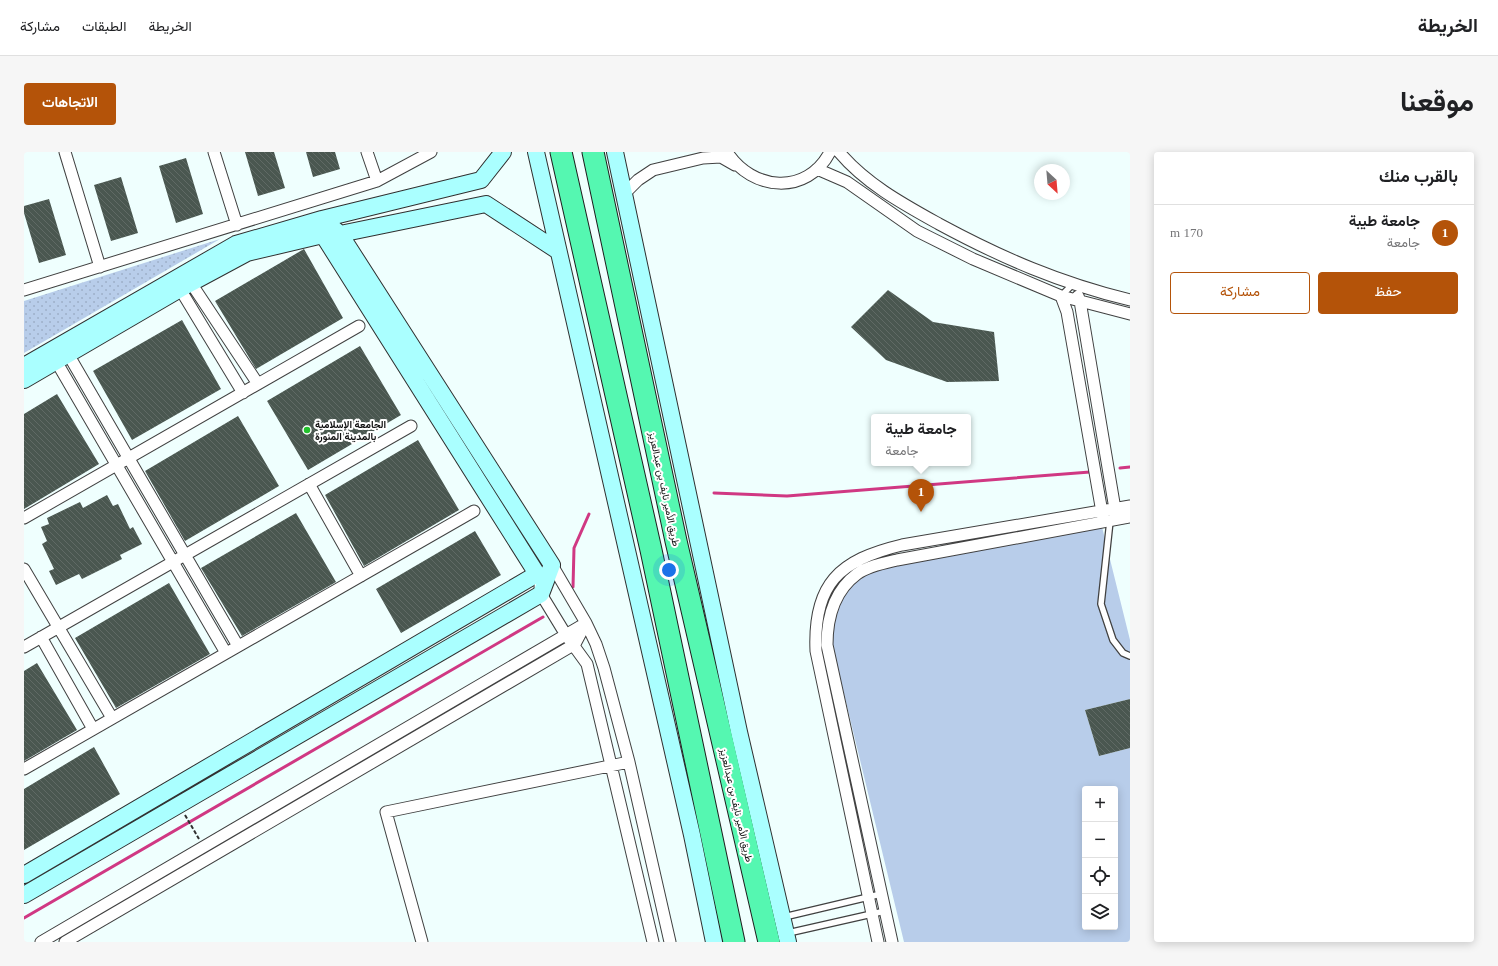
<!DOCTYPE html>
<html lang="ar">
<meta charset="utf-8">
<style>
:root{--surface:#fff;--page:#f6f6f6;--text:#202124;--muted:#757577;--line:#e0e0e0;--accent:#b45309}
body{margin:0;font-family:"Times New Roman",Vazirmatn,serif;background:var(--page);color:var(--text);direction:rtl}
.controls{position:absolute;right:12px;bottom:12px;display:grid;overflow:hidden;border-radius:4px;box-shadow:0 2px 10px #0003}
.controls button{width:36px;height:36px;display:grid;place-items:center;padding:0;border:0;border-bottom:1px solid var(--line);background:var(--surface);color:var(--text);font:20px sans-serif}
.compass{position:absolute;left:1010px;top:12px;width:36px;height:36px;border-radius:50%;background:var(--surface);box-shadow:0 2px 10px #0003;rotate:154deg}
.you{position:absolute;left:645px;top:418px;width:14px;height:14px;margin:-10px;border:3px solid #fff;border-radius:50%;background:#1a73e8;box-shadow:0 0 0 6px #1a73e833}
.badge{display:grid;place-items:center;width:26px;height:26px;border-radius:50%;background:var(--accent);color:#fff;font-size:13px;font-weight:700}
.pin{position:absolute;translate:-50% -33px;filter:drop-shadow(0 1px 2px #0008)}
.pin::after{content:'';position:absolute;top:21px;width:14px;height:12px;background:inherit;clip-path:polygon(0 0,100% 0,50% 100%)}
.popup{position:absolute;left:847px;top:262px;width:100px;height:52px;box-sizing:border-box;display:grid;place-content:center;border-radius:4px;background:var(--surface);filter:drop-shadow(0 1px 3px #0005);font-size:13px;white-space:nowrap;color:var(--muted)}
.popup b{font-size:15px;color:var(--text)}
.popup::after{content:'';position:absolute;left:50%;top:100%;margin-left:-8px;border:8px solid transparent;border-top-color:var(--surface)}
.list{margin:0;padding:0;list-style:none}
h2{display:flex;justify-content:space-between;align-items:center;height:52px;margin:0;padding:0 16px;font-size:17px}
h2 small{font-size:13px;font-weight:400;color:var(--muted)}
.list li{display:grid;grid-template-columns:26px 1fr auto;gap:12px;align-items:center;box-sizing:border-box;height:56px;padding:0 16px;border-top:1px solid var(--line)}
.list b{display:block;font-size:15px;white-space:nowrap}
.list p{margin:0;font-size:13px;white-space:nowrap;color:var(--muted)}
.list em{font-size:13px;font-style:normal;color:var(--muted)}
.actions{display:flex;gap:8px;padding:12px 16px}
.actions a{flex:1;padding:9px 0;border:1px solid var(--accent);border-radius:4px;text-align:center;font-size:14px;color:var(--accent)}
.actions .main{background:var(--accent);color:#fff}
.icon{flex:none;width:22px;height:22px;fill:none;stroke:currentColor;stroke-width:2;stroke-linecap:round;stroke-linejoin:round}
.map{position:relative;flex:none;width:1106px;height:790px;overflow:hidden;direction:ltr;border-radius:4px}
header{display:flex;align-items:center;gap:24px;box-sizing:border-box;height:56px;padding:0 20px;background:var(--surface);border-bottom:1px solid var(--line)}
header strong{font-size:19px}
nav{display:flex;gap:22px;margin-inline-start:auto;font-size:14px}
.intro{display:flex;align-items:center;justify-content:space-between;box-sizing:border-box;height:96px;padding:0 24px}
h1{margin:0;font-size:28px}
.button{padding:10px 18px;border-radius:4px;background:var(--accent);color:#fff;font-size:14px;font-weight:700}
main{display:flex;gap:24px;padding:0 24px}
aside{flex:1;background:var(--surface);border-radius:4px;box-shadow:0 2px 10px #0003}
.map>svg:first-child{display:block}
.grass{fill:#b8cdea;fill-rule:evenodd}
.park{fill:url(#park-dots)}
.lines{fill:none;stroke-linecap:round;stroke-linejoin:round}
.stream{stroke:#d03883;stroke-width:3}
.building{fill:url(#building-back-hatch)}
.lane-casing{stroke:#414141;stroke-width:8}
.street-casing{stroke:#414141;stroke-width:13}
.secondary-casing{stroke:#303030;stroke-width:18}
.highway-casing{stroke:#1f1f1f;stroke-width:23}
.path{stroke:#303030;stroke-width:2;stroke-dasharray:4 2;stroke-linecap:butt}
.lane{stroke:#fff;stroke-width:5.5}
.street{stroke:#fff;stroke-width:11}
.secondary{stroke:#aff;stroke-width:16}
.highway{stroke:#55f7b1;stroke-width:21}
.poi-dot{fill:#23c12d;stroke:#fff;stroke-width:1.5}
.labels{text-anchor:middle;stroke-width:4;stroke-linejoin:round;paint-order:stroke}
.poi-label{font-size:10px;font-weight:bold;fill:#0e0e0e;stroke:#fff;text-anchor:start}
.street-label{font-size:10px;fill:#0e0e0e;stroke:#fff}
</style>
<header>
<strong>الخريطة</strong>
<nav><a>الخريطة</a><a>الطبقات</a><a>مشاركة</a></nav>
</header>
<div class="intro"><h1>موقعنا</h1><a class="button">الاتجاهات</a></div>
<main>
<aside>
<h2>بالقرب منك<small></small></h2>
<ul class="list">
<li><span class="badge">1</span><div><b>جامعة طيبة</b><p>جامعة</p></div><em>170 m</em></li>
</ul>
<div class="actions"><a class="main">حفظ</a><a>مشاركة</a></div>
</aside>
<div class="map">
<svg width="1106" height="790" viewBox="0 0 1106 790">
<defs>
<pattern id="park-dots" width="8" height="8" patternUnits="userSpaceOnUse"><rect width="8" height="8" fill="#b8cdea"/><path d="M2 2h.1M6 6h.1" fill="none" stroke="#9dafc8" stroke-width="1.8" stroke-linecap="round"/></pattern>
<pattern id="building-back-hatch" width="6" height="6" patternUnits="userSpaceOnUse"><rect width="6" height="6" fill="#4a5750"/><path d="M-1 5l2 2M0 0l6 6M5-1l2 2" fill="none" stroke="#606a65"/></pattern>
</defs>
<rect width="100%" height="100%" fill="#effffe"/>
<path class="grass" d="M1078,375L1106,488V547L1061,558L1075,604L1106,596V790H880L808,492C810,469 812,442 833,426C838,422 845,420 850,418ZM1061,637H1091V775H1061Z"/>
<path class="park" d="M196,87L0,201V149Z"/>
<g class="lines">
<path class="stream" d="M1096,316L1106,315
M690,341L763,344L1066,320
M549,435L550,396L565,362
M0,766L519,465"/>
</g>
<path class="building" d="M221,0H250L261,36L234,44Z
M282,0H311L316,17L289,25Z
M162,6L179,62L152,71L135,14Z
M97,25L114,81L87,89L70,33Z
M25,47L42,103L15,111L0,61V54Z
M280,97L319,166L232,217L191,149Z
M864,138L909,170L970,180L975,229L923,230L862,208L827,175Z
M158,168L197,237L108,288L69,219Z
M336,194L377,263L284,318L243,249Z
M33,242L75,312L0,357V262Z
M214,264L255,334L161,389L121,319Z
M394,288L435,358L340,414L301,343Z
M83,343L89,354L94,352L106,377L109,375L118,392L96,403L98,407L58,427L55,422L32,433L25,419L30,417L18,392L23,389L17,375L25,372L23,366L56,350L59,356Z
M272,361L312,430L218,484L177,416Z
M451,379L477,423L377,481L352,437Z
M145,431L186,502L92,556L51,486Z
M13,511L53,578L0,609V519Z
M1106,547V596L1075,604L1061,558Z
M70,595L96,642L0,698V637Z"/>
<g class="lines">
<defs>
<path id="lane" d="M1037,144L1049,132
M1086,369L1077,452L1089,488L1099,501L1106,504
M760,765L857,742
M764,781L861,759"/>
<path id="street" d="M41,0L76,115
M190,0L213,73
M343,0L353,29
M703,0C728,39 783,44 806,0
M815,0C842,32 879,52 915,72C978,106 1036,131 1106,148
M793,17L823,30L893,79L949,107L1037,144L1106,162
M600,42L614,28L629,18L679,6L697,5L711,13
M167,131L234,232
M156,137L219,241
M0,138L353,29L407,0
M1037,144L1043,160L1079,366
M1054,144L1056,149L1092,363
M44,202L214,494
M32,209L202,501
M285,332L337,424
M0,366L335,174
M524,416L528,413L562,471L572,492L580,516L605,610L646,790
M0,417L88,566
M516,434L517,442L542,483L563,512L629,790
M17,485L69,577
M0,495L387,274
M0,617L450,359
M17,790L562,471L551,492L41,790
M398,790L362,660L605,610
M854,790L792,499C789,432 815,408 878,393L1106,354
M868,790L803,493C803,466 810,439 833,422C844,414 860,411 873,408L1106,365"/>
<path id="secondary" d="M512,0L668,683L690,790
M591,0L715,580L764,790
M0,214L212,92L298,67L457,28L479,0
M0,228L156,137L223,101L299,83L316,82L462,52L534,99
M0,723L513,422L299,83L298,67
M0,743L517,442L528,413L316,82L298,67"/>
<path id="highway" d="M537,0L627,398L710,790
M569,0L652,389L745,790"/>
</defs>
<use href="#lane" class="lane-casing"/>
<use href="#street" class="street-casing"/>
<use href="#secondary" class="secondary-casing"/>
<use href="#highway" class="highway-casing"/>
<path class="path" d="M161,663L175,687"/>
<use href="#lane" class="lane"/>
<use href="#street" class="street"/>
<use href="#secondary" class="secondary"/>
<use href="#highway" class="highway"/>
</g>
<circle class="poi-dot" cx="283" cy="278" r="4"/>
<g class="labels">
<g class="poi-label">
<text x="291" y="276">الجامعة الإسلامية<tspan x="291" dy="12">بالمدينة المنورة</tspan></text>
</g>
<g class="street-label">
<text transform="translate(641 337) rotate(78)" y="4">طريق الأمير نايف بن عبدالعزيز</text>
<text transform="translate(713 653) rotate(77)" y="4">طريق الأمير نايف بن عبدالعزيز</text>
</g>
</g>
</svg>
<div class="controls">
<button>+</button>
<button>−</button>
<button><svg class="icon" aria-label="locate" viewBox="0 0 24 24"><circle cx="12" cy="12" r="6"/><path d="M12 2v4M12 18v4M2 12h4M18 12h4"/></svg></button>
<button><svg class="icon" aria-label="layers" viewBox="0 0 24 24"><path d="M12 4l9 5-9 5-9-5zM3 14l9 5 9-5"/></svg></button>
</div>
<svg class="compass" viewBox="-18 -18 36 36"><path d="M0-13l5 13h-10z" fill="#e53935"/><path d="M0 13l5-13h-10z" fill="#757577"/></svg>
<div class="you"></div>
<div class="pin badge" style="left:897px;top:360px">1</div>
<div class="popup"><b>جامعة طيبة</b>جامعة</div>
</div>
</main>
